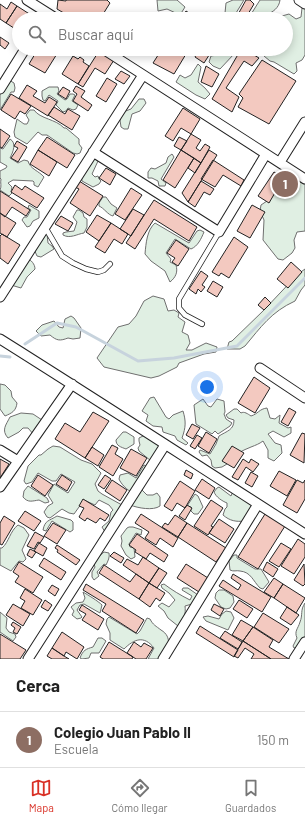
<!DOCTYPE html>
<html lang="es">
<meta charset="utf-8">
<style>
:root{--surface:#fff;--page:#f2f2f2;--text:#222;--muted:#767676;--line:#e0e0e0;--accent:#d93025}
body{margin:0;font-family:Barlow,sans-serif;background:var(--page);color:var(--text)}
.you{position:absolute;left:207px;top:387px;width:14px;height:14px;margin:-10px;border:3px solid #fff;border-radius:50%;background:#1a73e8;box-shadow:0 0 0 6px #1a73e833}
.badge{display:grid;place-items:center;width:26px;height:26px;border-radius:50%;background:var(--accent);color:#fff;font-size:13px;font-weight:700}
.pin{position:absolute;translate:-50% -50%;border:2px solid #fff;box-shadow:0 1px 4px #0006}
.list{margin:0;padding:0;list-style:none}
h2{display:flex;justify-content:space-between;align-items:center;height:52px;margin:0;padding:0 16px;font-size:17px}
h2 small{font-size:13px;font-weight:400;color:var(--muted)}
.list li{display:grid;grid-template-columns:26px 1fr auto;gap:12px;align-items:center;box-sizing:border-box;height:56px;padding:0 16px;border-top:1px solid var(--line)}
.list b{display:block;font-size:15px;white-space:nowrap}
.list p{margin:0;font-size:13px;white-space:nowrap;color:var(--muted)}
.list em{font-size:13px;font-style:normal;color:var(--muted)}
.icon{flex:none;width:22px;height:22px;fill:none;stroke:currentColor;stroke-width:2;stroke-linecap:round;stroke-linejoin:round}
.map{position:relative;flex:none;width:305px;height:659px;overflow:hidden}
.search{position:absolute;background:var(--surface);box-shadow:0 2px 10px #0003;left:12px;right:12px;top:12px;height:44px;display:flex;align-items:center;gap:10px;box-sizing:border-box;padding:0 14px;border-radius:22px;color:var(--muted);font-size:15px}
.sheet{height:108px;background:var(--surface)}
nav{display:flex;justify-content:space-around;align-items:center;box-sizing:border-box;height:56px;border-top:1px solid var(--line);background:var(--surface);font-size:11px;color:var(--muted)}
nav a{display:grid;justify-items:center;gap:2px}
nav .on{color:var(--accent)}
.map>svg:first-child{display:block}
.green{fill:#e0efe3;stroke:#6f6f6f}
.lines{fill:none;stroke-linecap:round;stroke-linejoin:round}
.stream{stroke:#c7d3dd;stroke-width:3}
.building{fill:#f3c9c0;stroke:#222}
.lane-casing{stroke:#222;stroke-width:6}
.street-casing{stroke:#222;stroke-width:11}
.lane{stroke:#fff;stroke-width:4.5}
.street{stroke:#fff;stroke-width:9}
</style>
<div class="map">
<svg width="305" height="659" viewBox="0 0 305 659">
<rect width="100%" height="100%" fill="#fff"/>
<path class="green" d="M157,0H177L185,7L180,15L167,9L158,11Z
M233,0H244L236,13L230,17L225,13L226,3Z
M260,0H280C279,8 273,12 266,15L265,19H248Z
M305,5V55L302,60L296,63L297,71L294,74L274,62L270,61L264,56V53L260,49H266L274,55L278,49H286V19H282V16L289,14L296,19L301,17L302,8Z
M223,49H235L234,54L220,69L213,66L209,62L211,56L217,55L218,51H223Z
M198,64L201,67L198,82L205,88L210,94L205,99L196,95L176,82L180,75L185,78L191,75Z
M9,80L14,83L15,88L14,92H11L0,110V91Z
M49,87H58L59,91L57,94L65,100L67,99L70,94H73L75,95L72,101L78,105L76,109L73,110L68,108L66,111L63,112L56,105L58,101L49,95L45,101L43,100L42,96V91Z
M139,99H144L146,103L140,111L132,114L128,129H124L121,127L120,120L123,112L131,109Z
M30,110H34C40,119 56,119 64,128H66L79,139V144L82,148L80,153L77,154L73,153L47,135H42L38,132L27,144L15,137L14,132L17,119L24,124H27L29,120L26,115Z
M10,139C17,143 13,152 10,158L18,163L24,160L28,161C30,169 39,171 44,177L38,187L34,185V182L33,181L13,180L8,183L12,187L11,192L12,193L9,196L0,190C2,186 0,183 1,179L0,178V171L6,168L7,166L0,162V148L3,149Z
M172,154L174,157L161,179L166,183L165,186H159L158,181L152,178H148V172L151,168L155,169L166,163L168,157Z
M94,158L98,161L92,174L95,177L98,176L99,179L101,181L99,184L93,187L82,181L81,175Z
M292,173L305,180V231L297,232L294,240L295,248L292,253L283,260L278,259L263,240L264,220L260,211L261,205L267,201L271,192L285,185Z
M103,197H106L111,204L117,208L113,216C108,215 104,208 99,206V203Z
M29,205L39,211V218L33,221L30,226L27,227L22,220L24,217H27L31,210L28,208Z
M77,210H79L83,213L84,217L87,219V227L84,233C77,234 70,239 63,235V233L66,232L74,231L77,222L73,217Z
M155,223L189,243L197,231L200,230L204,232C201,239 198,246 191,249L175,239L166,253L171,259L170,262L176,265C178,272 176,277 170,282L165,271L151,261L145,254C146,243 147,230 155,223Z
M45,232L47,234L48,243L52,246L54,249L41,257L37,256L34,249Z
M27,258C31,260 35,264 35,269L27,277L21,288L11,285Z
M305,269V285L301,290L295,301C271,312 261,327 245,346L240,349H227L229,342L232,341L264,310L298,274Z
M153,296L164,299L168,311L174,310L179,313L178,317L185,322L182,332L188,335L190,343L186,350H192L206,343L217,347L216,352L204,354L179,363L177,367L159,376L151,378L104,367L97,358L118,327L129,324L136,316L144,301Z
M71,316L74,318L81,328L80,338L73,339L68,338C60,341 57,341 50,335L41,336L36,331L42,325L54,321L59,327L63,328L65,319Z
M0,384L5,385L11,391L12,397L17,403C16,411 12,413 5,416L0,409Z
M154,397L166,417L169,419L173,415L183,411C186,421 186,427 182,438L188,443L186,445L177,440L175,436L163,432L162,427L153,426L146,421L148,415L142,411L150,398Z
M203,399L208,406L211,407L217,399L224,401L225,412L224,414L226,419L232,423L230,426L218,434L215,431L212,434L196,424L194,405Z
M267,408L270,418L275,419L280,415L279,423L288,428L291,427V433L284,437L273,431L268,434L275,443L281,445L282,453L274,461L268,458V450L263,441C259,444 256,445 251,447C243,450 235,455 227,458V464L222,467L215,468L212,466L211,460L207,455L202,456L199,452L200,450L210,454L216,444L219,436C227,431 234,430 234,420L228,418L226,415L234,409H237L241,413C244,411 248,414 251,416C258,414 259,409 267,408Z
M21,413L33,414L42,420L34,435L28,428H23L19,432L8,438C1,430 6,425 10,417Z
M123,432H126L134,437V444L126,449C121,447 116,446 116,440Z
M145,435L160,444L151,461L139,451L138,448L140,445L139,441V438Z
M53,446L60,447L81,460L92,464L101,473L95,484L98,491L102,494L122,505L105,532L102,527L109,521L111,512L113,510L109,505L99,500L95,505L84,500L74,514L69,513L62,509L50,518L47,517L44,512L48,506L53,503L48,495L54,484L68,493L75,482L61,474L56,481H52L38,473L32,482L26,484L24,481L28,466L39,455H41L48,449Z
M144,465L146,466L133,493C127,490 121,484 119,479L120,475L128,473L136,478Z
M28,486L47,498L49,502L45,503L39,500C32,501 28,503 23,497L24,491Z
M219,487L231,496L233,491L254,503L245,521C236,522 230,521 223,515L225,509L227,507V503C222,501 216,497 214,492L217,488Z
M142,490L147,495H153L157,493L160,497V506C153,511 138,508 130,505L137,493Z
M195,494L198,496L203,507L198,514H194L191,511V507L187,506Z
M57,516L71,520L73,522V530L70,532L52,521L46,531L43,530C45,520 49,521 57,516Z
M18,525L24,528L29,535L22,550L26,559L23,562L19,561L11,571L0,565V548H2C9,542 10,531 18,525Z
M129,527H133L142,530L141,535L136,533L129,544L130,547L134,548L135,557L131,559L126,555L121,546L122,541L121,536L127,528Z
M104,552L109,553C110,557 108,561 106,565L104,564L97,572L99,576L94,580L92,577V572L95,567L94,564L96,559Z
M234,555H237V558L255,569H261L269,582L263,589L260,588C253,581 251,572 240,571C236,570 234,572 230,570L229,561Z
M164,584C172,590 180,595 190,600L192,596L182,590L183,588H188L198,595L192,604L185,606C186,613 184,622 178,626L168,618L164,611L158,606L162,603L169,607L175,600L169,593L162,588L161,585Z
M219,590H224L233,596L234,602L230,608L226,609L221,607L215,598L216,593Z
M83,592C88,595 98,601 102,605L100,613L84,604L80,605L77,610L82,617L81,618L77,619L72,615L74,611L71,607L76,603L83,602L85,598Z
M305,603V645L294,648L293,646L297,638C294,631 298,629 300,622C303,615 300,610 305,603Z
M226,611L231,612L234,618L228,630L206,621L203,617L208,616L219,619L222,614Z
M0,612L7,618L6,628L9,632L15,634L16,637L13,641L0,632Z
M109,617L137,634L140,631L147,618L150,619C153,625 156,626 161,630C173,637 168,649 164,659H148L154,648C144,635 134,639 124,649L110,640V633L106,624L107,619Z
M98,638H102L106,641L99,653H91L89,658L82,659L80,658C83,650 86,649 93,647Z"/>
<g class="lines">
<path class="stream" d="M25,344L57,323L76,327L138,361L174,358L237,346L305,278
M0,356L10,357"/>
</g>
<path class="building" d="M58,0L66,1V0H107L110,3L100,19H74L57,9Z
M246,0H250L254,4L245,19H237L236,18Z
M11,2L17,6L6,23L0,19V4L7,9Z
M17,6L31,15L29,19H19V27L17,30L6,23Z
M186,11L198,19H181Z
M0,37L9,43L5,49L0,45Z
M38,49H60L45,73L29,64Z
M162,49H189L174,74L153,63Z
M199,49H213L204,63L195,57Z
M244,49L259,58L252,66L244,61L226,88L239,97L232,112L212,99L240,51Z
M99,51L114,60L105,74L95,68L83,87L78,84Z
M73,56L78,59L80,57L84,60L83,62L89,66L78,84L62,74Z
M262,60L296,81L269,124L238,107L243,98L239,94Z
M206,66L219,74L212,87L201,82Z
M121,71L130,76L124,84L115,79Z
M107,78L117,84L106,102L96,96Z
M27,85L37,91L33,96L45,103L49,97L57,102L48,116L19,98Z
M76,86L85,91L81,97L92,105L88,111L73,101L77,94L73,91Z
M63,87L70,91L66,99L58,94Z
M11,94L31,106L25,114L20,111L15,119L1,110Z
M54,107L65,114L68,109L80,116L72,130L48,115Z
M183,108L200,119L191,134L181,128L173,141L165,136Z
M0,129L10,136L2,148L0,147Z
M191,134L201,140L196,148L200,151L205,144L210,147L201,163L181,150Z
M47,137L75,155L67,168L38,150Z
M179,137L187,141L181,150L174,146Z
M17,141L27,147L18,162L11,158L18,148L14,146Z
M38,150L57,162L49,176L30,164Z
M181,150L194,158L175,188L163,180Z
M209,150L217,155L188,202L182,193Z
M194,158L201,163L195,173L188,168Z
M213,160L244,180L241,186L223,175L215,187L201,179Z
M106,168L116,174L110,185L99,178Z
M274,172L288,180L280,193L276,191L269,203L258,196Z
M79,181L103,196L90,216L70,203L79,189L75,187Z
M201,181L214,189L210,195L204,192L195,207L188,202Z
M15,185L22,190L25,186L44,198L37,208L11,192Z
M131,188L142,195L125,220L115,214Z
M0,191L30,210L26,216L12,207L5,217L0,213Z
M154,200L197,227L189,241L154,219L135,249L126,243Z
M252,205L265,212L250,238L237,231Z
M133,209L144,215L131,236L120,229Z
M0,213L16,223L7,237L0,233Z
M97,215L111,223L99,241L86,232Z
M61,216L73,223L68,231L55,224Z
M111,223L128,234L122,244L114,239L105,253L95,247Z
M2,234L20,245L8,264L0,258V236Z
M234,237L248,247L229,278L221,273L219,276L212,272Z
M176,240L189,249L178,266L172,262L175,258L167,253Z
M291,262L302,272L288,288L277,279Z
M201,271L208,276L202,285L205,287L201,292L198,289L196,294L189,289Z
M213,281L223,287L217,297L207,291Z
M265,297L271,303L264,310L258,305Z
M254,377L270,388L255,413L238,403Z
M289,408L296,412L288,426L281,422Z
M93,412L109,421L85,458L55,439L65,423L80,432Z
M192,424L200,428L193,439L186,435Z
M206,432L217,439L209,453L198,446Z
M302,433L305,434L304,463L290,455Z
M197,435L202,438L195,449L190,446Z
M112,445L118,448L115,454L123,459L113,476L99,467Z
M232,446L244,453L234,468L222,461Z
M92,447L104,455L98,466L85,458Z
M131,449L147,458L136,476L120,468Z
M0,459L9,464L0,478Z
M243,459L249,463L251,459L259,464L253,472L246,467L238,480L232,477Z
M186,470L193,474L191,479L184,475Z
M279,471L296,480L287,496L270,486Z
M251,472L258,476L252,487L245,483Z
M38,475L53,485L45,496L31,486Z
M62,475L72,482L67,491L56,484Z
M105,475L111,479L104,489L98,485Z
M202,479L215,488L209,499L195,490Z
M112,480L127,490L120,501L105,491Z
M297,480L303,483L305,480V499L297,513L283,505Z
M180,481L195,491L185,508L177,503L172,511L164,506Z
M83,499L109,515L105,521L100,518L96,523L87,518L85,521L79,517L84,508L79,506Z
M211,500L223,508L211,526L213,527L208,535L194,526Z
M187,505L192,508L185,520L179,516Z
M25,511L41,521L34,531L18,521Z
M141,514L178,538L173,547L160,538L156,545L145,538L149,532L135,523Z
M265,514L285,526L258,569L238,557Z
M175,515L187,523L178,537L162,527L165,523L168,525Z
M4,516L15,523L2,545L0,544V523Z
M219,519L234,529L225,543L209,533Z
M53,523L66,530L57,544L44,536Z
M187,523L226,548L216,562L178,537Z
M35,532L44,537L40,543L38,542L34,549L27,546Z
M137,534L168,555L164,562L150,553L146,559L135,552L136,550L129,545Z
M298,539L305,544V557L294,574L281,566Z
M39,543L47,548L43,556L34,551Z
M281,543L291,549L279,567L269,561Z
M57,545L80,560L76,565L57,552L58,550L55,548Z
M30,549L36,552L32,558L27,555Z
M114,552L124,558L121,563L110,556Z
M143,557L159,568L149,583L123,565L127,559L138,565Z
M44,558L66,572L61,580L39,566Z
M19,562L43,577L33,593L15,582L19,576L13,572Z
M267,562L278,569L273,577L263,570Z
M186,564L208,578L199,592L177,578Z
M304,564L305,584L303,586L294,580Z
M104,565L130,582L136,574L149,583L139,599L99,573Z
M159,568L167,573L157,588L149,583Z
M233,574L271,597L262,612L219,586L223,580L238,590L241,585L231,578Z
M274,578L283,584L274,598L264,592Z
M149,583L165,593L160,601L156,598L150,607L139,599Z
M86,584L144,620L136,633L102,611L106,604L83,590Z
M283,584L305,598L296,613L274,598Z
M52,585L59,589L55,596L48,591Z
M25,589L42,600L33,615L21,608L25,601L20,598Z
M45,600L52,605L48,611L41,607Z
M239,600L253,609L247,618L233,609Z
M13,604L30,614L23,626L6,615Z
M214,604L224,609L220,616L211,610Z
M82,605L104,619L98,630L82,620L86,614L79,610Z
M287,607L299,615L291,625L280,618Z
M263,613L289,629L279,643L254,627Z
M241,620L253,627L243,641L232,635Z
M13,622L21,627L17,634L13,632L15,628L11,625Z
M200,626L238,650L234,657L196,633Z
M253,627L273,640L269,647L289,659H271L243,641Z
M225,631L242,642L238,649L220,638Z
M62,632L84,647L77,659L66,652L64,656L52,648Z
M0,634L26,650L20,659H0Z
M243,641L271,659H251L254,654L245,648L238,658L234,656Z
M109,642L133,657L132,659H103L100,657Z
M134,642L141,647L144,643L153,648L146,659H136L127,653Z
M52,648L64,656L69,659H52L47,656Z"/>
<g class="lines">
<defs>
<path id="lane" d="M45,227L62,256L73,263L86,269L98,272L104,270L110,264
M202,324L185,315L179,308V299L219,232"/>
<path id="street" d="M27,0L57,19
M299,0L305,4
M103,49L305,179
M0,89L25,49
M93,152L219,232L266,154
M280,162L305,122
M0,297L143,75
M0,339C102,403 203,469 305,534
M260,368L305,398
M0,450L18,461
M0,487L72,384
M28,659L165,445
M163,659L258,504
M294,659L305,642"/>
</defs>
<use href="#lane" class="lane-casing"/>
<use href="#street" class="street-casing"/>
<use href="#lane" class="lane"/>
<use href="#street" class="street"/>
</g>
</svg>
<div class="you"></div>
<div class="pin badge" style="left:285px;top:184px;background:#8d6e63">1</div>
<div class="search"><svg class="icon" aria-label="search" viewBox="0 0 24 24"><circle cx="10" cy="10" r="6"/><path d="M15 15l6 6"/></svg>Buscar aquí</div>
</div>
<section class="sheet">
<h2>Cerca<small></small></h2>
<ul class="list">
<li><span class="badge" style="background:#8d6e63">1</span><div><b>Colegio Juan Pablo II</b><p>Escuela</p></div><em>150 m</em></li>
</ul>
</section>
<nav>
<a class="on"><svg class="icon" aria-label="map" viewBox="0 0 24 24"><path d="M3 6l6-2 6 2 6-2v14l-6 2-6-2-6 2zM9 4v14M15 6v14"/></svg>Mapa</a>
<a><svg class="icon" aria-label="directions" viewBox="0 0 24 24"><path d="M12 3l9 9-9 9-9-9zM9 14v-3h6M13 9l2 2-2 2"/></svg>Cómo llegar</a>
<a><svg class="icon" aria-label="saved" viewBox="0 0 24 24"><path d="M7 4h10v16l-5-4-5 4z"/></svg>Guardados</a>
</nav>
